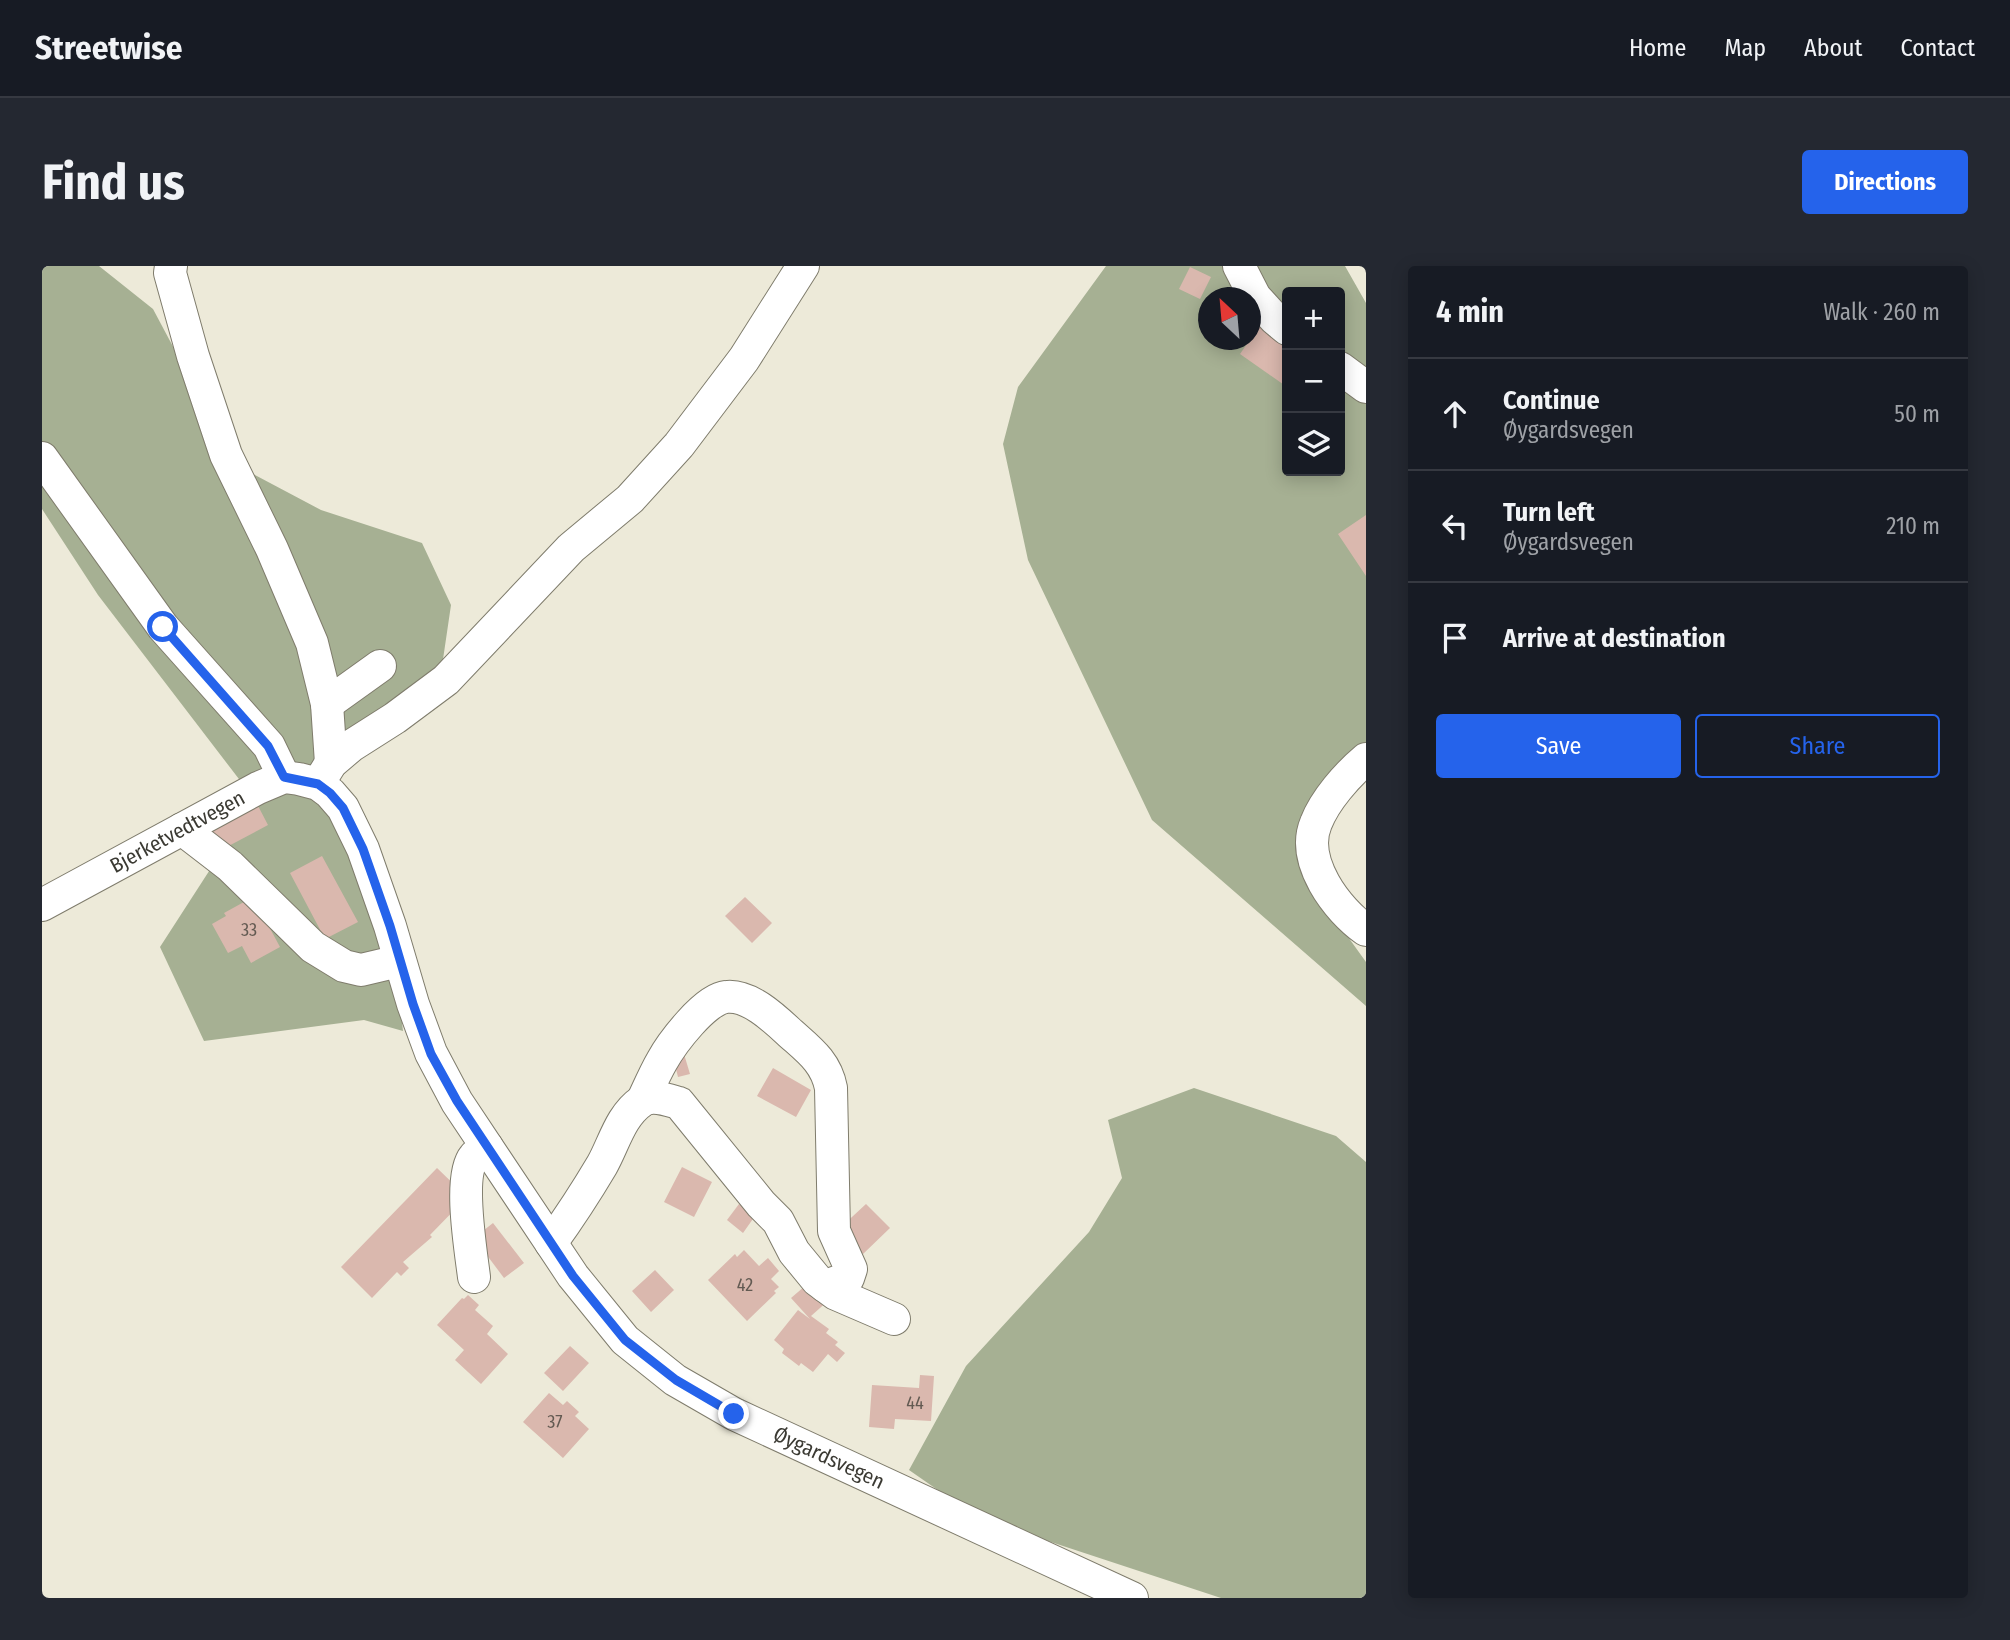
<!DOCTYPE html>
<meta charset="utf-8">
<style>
:root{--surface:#171b24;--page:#242831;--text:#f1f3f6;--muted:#9ea1a6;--line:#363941;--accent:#2563eb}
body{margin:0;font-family:"Fira Sans Condensed",sans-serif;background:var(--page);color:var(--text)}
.controls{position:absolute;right:21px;top:21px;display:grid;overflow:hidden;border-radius:7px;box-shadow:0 4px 18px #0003}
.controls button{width:63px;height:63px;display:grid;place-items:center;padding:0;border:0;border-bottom:2px solid var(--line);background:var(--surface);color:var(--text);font:35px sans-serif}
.compass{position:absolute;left:1156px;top:21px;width:63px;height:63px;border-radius:50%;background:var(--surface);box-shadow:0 4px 18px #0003;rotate:334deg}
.stop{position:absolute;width:21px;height:21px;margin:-16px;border:5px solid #2563eb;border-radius:50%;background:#fff}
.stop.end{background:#2563eb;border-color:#fff;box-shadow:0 2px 7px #0008}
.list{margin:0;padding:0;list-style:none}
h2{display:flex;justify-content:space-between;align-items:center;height:91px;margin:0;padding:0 28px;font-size:30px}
h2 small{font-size:23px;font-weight:400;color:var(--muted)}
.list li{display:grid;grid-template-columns:46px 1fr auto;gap:21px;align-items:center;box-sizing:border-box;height:112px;padding:0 28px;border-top:2px solid var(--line)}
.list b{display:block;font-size:26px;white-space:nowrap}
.list p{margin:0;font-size:23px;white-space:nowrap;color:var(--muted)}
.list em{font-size:23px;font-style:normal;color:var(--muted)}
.actions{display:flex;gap:14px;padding:21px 28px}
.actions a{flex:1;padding:16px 0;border:2px solid var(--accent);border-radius:7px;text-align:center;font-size:24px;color:var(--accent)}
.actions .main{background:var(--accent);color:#fff}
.icon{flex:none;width:38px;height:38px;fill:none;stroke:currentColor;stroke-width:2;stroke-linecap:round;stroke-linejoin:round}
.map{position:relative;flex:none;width:1324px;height:1332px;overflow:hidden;border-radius:7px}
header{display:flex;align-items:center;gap:42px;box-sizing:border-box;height:98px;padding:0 35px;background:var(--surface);border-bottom:2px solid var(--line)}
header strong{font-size:33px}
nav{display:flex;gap:38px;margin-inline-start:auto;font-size:24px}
.intro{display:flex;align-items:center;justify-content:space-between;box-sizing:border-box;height:168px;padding:0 42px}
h1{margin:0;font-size:49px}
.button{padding:18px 32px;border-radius:7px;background:var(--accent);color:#fff;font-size:24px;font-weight:700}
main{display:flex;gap:42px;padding:0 42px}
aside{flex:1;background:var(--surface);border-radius:7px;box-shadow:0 4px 18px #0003}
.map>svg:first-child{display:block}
.forest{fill:#a6b093;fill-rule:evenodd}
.building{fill:#dab8ae}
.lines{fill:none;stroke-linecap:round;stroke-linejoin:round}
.minor-casing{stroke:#7f7c6c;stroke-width:34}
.minor{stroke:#fff;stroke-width:32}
.route{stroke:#2563eb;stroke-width:9}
.labels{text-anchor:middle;stroke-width:5;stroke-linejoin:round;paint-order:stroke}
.number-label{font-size:18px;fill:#635a52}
.street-label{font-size:21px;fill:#3b3a33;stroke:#fbf7e6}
</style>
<header>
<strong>Streetwise</strong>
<nav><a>Home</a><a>Map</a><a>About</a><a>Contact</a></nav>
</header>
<div class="intro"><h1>Find us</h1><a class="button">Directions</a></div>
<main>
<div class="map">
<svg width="1324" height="1332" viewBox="0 0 1324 1332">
<rect width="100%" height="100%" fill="#edead9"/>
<path class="forest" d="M0,0H57L111,43L194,199L279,244L380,277L409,339L399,407L309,484L286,525L354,705L361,765L322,754L162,775L118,681L213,534L56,329L0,243Z
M1064,0H1303L1324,37V500L1268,555V618L1324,696V740L1110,554L986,294L961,178L976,121ZM1245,26H1298V205H1245ZM1167,32H1209V74H1167Z
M1152,822L1294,870L1324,896V1332H1179L936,1252L867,1204L924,1100L1047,966L1080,912L1066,854Z"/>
<path class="building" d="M1148,1L1169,11L1158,33L1137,23Z
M1218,59L1245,78V121L1198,88Z
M1324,249V310L1296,268Z
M214,536L226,559L179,584L167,562Z
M280,590L316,656L283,673L248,607Z
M211,631L238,681L209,697L200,680L186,687L170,658L184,650L182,647Z
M703,631L730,657L710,677L683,650Z
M642,788L648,808L636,811L631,791Z
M731,802L769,824L754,851L715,830Z
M640,901L670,916L652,951L622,936Z
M395,902L425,931L388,969L390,971L361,996L367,1002L359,1010L355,1006L330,1032L299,1001Z
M697,938L713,950L701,967L685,954Z
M824,938L848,962L821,988L797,963Z
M451,957L482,997L462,1012L432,972Z
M702,984L717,1000L726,992L737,1005L729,1013L737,1021L732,1025L734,1027L705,1055L666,1014L693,988L695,991Z
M613,1004L632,1024L609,1046L590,1025Z
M770,1014L787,1034L769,1050L787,1063L784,1067L796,1076L793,1079L803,1087L795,1096L786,1088L771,1106L759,1097L757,1100L740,1087L742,1083L732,1074L756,1044L768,1053L749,1032Z
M426,1029L437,1039L433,1044L451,1060L445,1068L466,1088L439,1118L413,1094L422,1084L395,1059L420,1032L422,1033Z
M528,1080L547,1097L521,1125L502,1107Z
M878,1109L892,1110L889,1155L853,1153L852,1163L827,1161L830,1119L877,1122Z
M507,1127L521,1139L525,1135L537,1146L533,1150L547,1163L521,1192L481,1156Z"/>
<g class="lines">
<defs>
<g id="minor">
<path d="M129,0L128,7L151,90L184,189L230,283L270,377L285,438L289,497"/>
<path d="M1197,0L1213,31L1233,53L1245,63"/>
<path d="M1298,102L1324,121"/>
<path d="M0,192L121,361L227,480L242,511"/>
<path d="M285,438L338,400"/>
<path d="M1324,493C1305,509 1283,534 1274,557C1258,595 1295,644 1324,664"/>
<path d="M276,518L289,497L309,480L353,452L404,414L529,282L588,233L637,179L702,93L761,0"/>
<path d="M140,563L188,600L271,681L302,700L319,704L357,695"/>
<path id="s1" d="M0,639L216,522L242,511L257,513L276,518L288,527L301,542L321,583L348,660L371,738L389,787L415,836L531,1010L583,1074L633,1114L692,1148L1090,1332"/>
<path d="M601,834C607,821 613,807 620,795C630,777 663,733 684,731C707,728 733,753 748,767C767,784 784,796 789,822L792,965L809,1003L806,1012L783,1020"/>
<path d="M509,977C527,952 544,926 560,899C572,878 578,850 600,835C610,828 626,834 637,837L719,938L736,955L752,986L775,1014L794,1028L852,1053"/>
<path d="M432,1011C429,986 416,910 432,891C435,887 441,884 445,881"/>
</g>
</defs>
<use href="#minor" class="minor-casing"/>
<use href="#minor" class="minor"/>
</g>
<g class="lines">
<path class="route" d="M121,361L226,480L242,511L276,518L288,527L301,542L321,583L348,660L371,738L389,788L415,835L531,1010L583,1074L634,1114L692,1148"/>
</g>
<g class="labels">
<g class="number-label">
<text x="207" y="670">33</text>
<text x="703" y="1025">42</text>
<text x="873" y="1143">44</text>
<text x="513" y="1162">37</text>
</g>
<g class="street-label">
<text dy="7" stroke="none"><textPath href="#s1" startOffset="154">Bjerketvedtvegen</textPath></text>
<text dy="7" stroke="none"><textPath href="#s1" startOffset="1188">Øygardsvegen</textPath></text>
</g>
</g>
</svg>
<div class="controls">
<button>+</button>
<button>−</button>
<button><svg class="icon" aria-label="layers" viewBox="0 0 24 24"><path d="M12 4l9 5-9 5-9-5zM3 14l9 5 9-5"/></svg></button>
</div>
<svg class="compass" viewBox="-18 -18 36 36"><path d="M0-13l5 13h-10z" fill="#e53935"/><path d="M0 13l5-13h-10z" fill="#9ea1a6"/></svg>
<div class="stop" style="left:121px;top:361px"></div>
<div class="stop end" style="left:692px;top:1148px"></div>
</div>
<aside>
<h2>4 min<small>Walk · 260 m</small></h2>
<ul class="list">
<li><svg class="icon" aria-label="ahead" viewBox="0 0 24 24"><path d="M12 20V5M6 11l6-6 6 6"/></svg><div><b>Continue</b><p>Øygardsvegen</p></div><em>50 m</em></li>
<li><svg class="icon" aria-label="left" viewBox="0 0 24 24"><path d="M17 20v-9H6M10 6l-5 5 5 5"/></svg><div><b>Turn left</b><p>Øygardsvegen</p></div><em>210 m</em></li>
<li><svg class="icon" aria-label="arrive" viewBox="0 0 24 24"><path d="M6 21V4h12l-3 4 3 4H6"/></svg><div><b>Arrive at destination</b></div></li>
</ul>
<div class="actions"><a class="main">Save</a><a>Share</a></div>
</aside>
</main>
